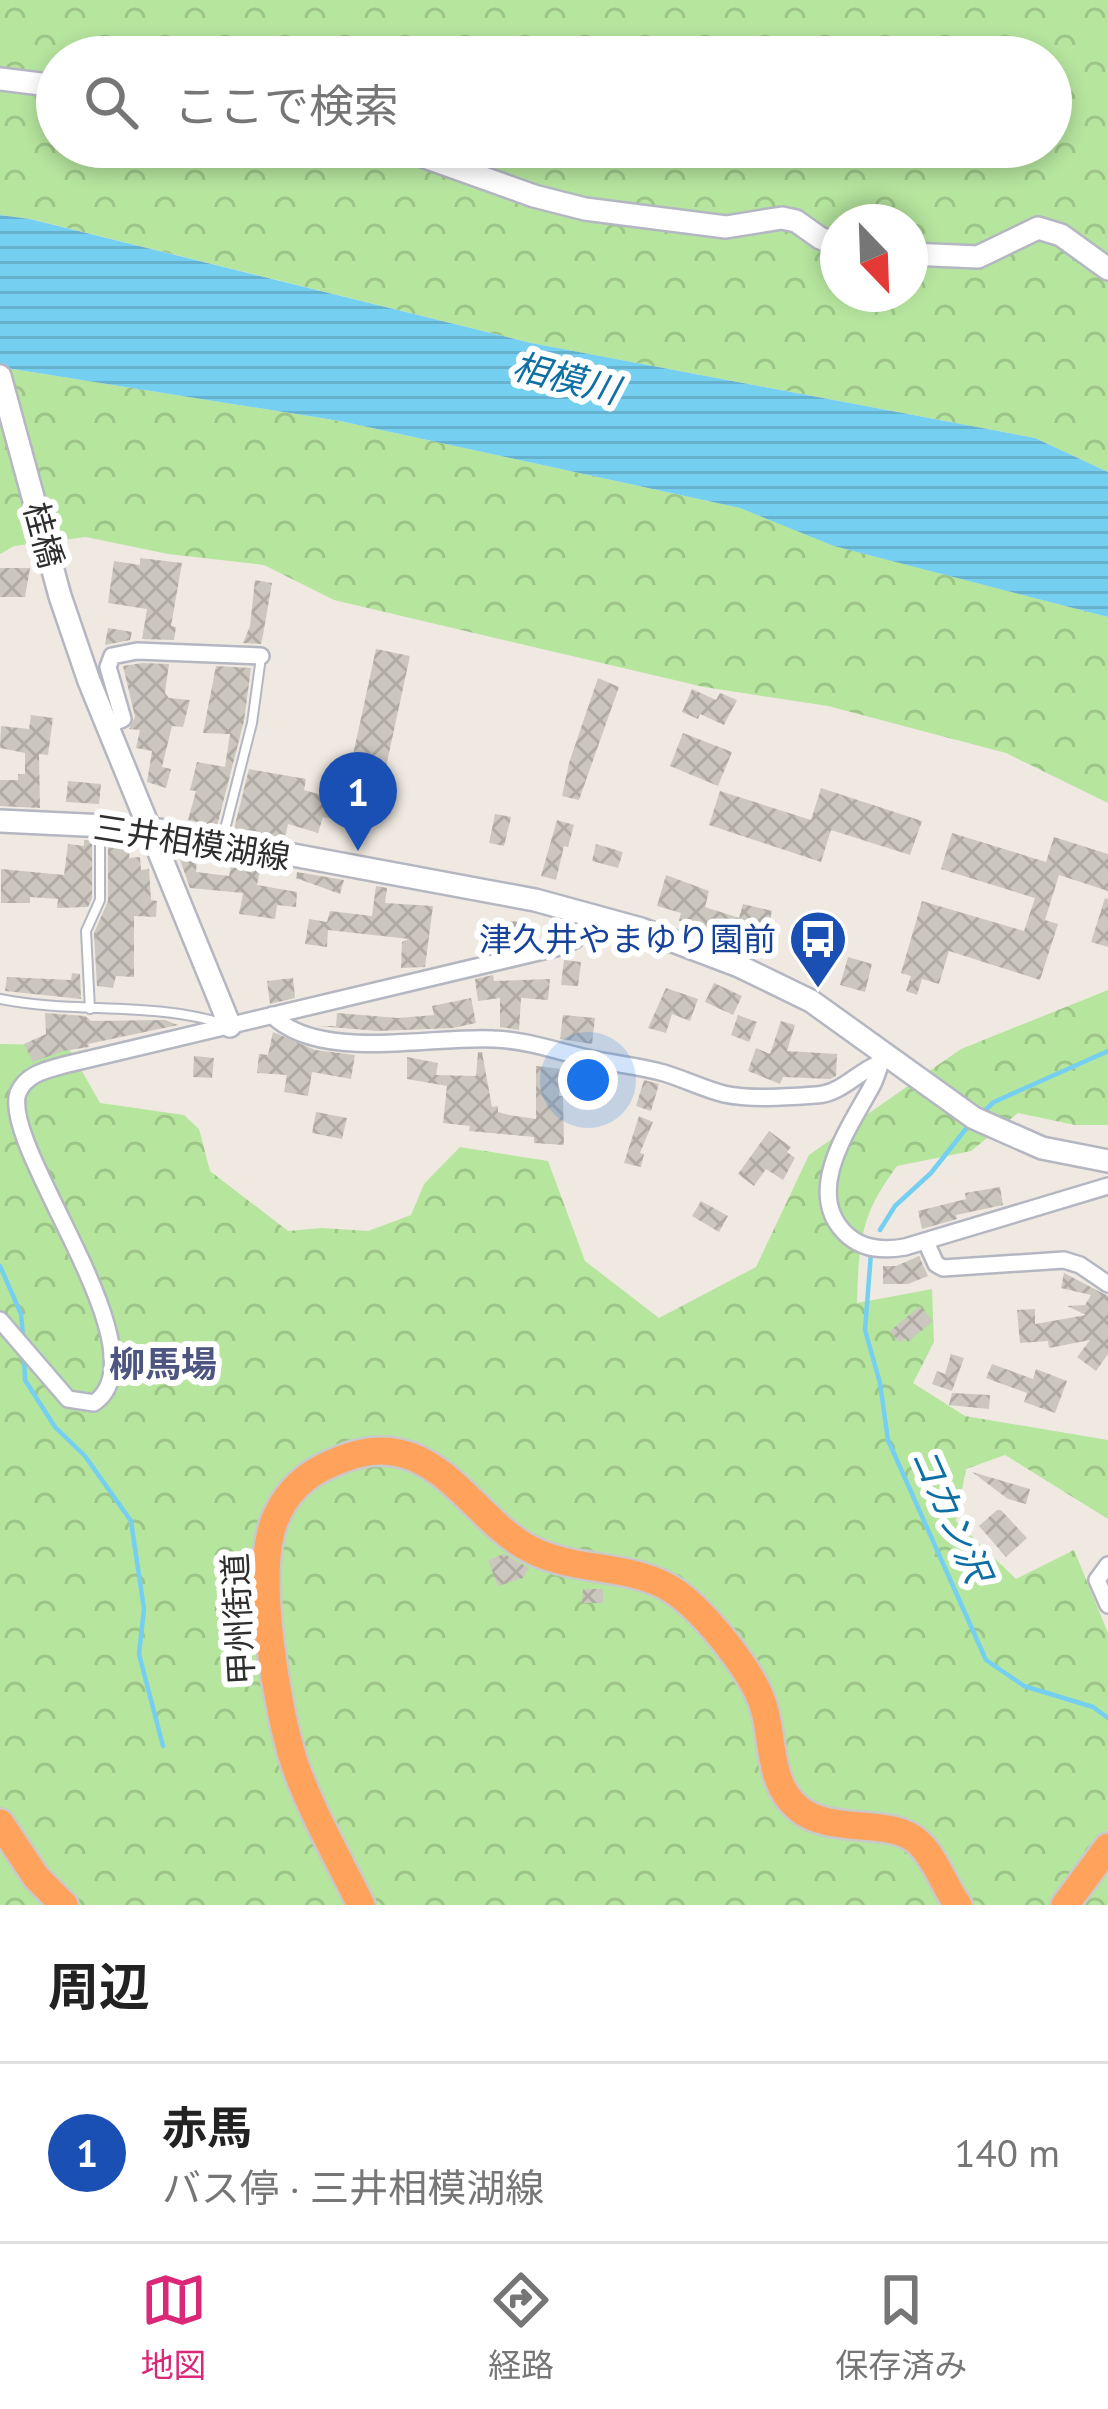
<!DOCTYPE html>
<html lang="ja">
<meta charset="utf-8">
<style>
:root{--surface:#fff;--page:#f2f2f2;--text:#222;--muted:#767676;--line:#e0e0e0;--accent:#db2777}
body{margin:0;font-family:"PT Sans","Noto Sans JP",sans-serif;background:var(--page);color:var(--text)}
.compass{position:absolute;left:820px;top:204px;width:108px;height:108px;border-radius:50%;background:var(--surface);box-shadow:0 6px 18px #0003;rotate:157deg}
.you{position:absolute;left:588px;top:1080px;width:42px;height:42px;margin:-30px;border:9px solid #fff;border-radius:50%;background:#1a73e8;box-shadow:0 0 0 18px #1a73e833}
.badge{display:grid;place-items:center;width:78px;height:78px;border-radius:50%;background:var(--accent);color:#fff;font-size:39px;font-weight:700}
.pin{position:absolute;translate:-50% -99px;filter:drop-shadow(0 3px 6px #0008)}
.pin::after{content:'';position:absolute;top:63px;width:42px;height:36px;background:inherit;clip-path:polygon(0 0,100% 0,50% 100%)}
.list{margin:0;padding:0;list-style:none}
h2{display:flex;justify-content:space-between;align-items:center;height:156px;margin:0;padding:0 48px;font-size:51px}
h2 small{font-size:39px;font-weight:400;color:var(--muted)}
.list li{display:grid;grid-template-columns:78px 1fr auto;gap:36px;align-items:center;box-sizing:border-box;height:180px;padding:0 48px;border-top:3px solid var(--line)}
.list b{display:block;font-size:45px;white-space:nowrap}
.list p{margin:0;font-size:39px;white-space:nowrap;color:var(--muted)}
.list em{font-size:39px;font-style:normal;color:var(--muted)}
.icon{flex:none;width:66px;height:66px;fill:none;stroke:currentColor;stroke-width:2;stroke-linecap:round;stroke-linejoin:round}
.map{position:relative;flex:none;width:1108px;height:1905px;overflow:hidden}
.search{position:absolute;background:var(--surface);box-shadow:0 6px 18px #0003;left:36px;right:36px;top:36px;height:132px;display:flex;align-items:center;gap:30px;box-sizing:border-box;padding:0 42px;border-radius:66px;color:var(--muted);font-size:45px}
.sheet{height:336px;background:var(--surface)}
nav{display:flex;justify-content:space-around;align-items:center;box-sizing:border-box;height:168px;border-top:3px solid var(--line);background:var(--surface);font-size:33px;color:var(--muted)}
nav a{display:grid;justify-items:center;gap:6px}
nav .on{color:var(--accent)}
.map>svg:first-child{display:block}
.forest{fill:url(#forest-crowns);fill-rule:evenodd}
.water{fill:url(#water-rules)}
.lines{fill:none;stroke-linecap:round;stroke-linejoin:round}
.stream{stroke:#75cff0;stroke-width:4.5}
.building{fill:url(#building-cross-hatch)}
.lane-casing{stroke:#b4b7c1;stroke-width:12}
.street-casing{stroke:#b4b7c1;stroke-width:20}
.secondary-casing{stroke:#b4b7c1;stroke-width:26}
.highway-casing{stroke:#c9c9c9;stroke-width:32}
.lane{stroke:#fff;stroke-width:8}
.street{stroke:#fff;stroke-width:15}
.secondary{stroke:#fff;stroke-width:21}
.highway{stroke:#ffa35c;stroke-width:27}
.labels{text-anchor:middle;stroke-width:12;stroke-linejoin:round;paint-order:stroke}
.street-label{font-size:33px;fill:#2e2e2e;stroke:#fff}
.transit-label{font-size:33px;fill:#164399;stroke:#fff;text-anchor:end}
.water-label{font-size:36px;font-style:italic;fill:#0d6fa3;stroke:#fff}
.neighbourhood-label{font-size:36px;font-weight:bold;fill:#4d5680;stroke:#fff}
</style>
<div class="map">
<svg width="1108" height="1905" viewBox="0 0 1108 1905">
<defs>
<pattern id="forest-crowns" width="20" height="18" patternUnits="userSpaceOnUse" patternTransform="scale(3)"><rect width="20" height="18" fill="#b6e59e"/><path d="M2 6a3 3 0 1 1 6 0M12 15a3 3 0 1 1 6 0" fill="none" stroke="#9dc588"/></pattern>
<pattern id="water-rules" width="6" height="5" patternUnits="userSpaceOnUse" patternTransform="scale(3)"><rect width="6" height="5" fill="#75cff0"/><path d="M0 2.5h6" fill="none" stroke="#66b2ce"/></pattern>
<pattern id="building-cross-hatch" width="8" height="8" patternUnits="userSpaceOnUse" patternTransform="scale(3)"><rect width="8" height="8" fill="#cbc7bf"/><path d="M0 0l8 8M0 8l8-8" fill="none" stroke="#afaba4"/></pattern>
</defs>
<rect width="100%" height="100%" fill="#efe9e1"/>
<path class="forest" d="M0,0H1108V472L1035,438L531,343L31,219L0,215ZM57,57H1051V147H57ZM838,222H910V294H838Z
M0,367L340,421L740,508L835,546L1108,617V803L1006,753L828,706L704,687L334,600L264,565L168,554L86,537L14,546L0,554Z
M1108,990V1125H1075L1018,1113L971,1151L897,1166C860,1216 859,1241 857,1303L932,1289L934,1342L913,1383L965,1416L1108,1440V1519L1005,1455L966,1469L956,1521L1016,1579L1074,1550L1108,1633V1905H0V1044L67,1045L100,1103L184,1115L199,1129L210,1171L288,1231L322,1228L368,1231L411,1215L424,1184L460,1147L548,1161L585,1261L659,1318L756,1267L809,1155L961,1049Z"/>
<path class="water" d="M0,215L30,219L531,343L1035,438L1108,472V617L834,546L740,508L340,421L0,367Z"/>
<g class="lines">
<path class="stream" d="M981,1114L994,1102L1108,1051
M880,1230L895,1206L931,1173L969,1125
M871,1253L865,1330L880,1383L888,1440L986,1660L1024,1686L1093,1707L1108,1718
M0,1266L21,1314L23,1336
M24,1354L25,1380L55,1427L85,1456L131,1521L144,1609L139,1654L163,1746"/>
</g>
<path class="building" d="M140,558L182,563L171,626L176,627L174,640L142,639L147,609L108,603L114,561L140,565Z
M0,568H30L25,597H0Z
M255,580L272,583L263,635L261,644L243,643L250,626Z
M108,628L132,632L130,640L105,645Z
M376,649L410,656L373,827L323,817L318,833L288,824L285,838L234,829L249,769L306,779L304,790L343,801Z
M142,663L169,664L165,693L169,698L190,700L183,727L172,726L162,767L171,769L166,788L147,782L152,751L136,748L140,730L129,729L135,717L123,666Z
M216,666L251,668L244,721L217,826L188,820L196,791L190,790L197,762L225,767L230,734L203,733Z
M598,678L619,687L579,800L562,796L569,763Z
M692,689L716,700L720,693L737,700L724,725L700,714L698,719L682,712Z
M31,715L53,718L48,755L39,754L40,808L0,806V780H18V774H25V753L0,748L1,726L29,729Z
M683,733L732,752L718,786L670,766Z
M68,781L101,784L99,804L66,802Z
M821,788L922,821L910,855L831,830L821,862L709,825L720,791L811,820Z
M495,814L511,817L504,846L489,843Z
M557,820L574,825L568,847L564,846L556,880L541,876Z
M952,833L1046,862L1054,837L1108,854V891L1059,875L1045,920L1058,924L1040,980L949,951L939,984L922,979L917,995L906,991L911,976L901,973L922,901L1024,931L1035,898L941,869Z
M84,840H92V898L88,907L57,908L58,899L30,897V903H1V869L64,875L68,844L84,846Z
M108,842L130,844L129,858L140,857L141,870L149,869L151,900L157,901L156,917L134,916V977L116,976L113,988L97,986L94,933L108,901Z
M596,844L623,852L618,868L592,861Z
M179,857L197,859L196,872L229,876L232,862L261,865L257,885L297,892L296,907L277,905L275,919L239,914L243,893L190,888Z
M297,872L344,880L340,894L296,878Z
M666,875L709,891L705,907L739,918L743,904L772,911L764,944L705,931L706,928L679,921L681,913L657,906Z
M376,886L387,888L385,903L433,906L425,967L401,968L402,942L409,939L328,930L327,947L305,944L309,919L327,922L330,911L372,916Z
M1105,898L1108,899V947L1091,942Z
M502,921L532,922L531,942H501Z
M848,957L872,964L865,992L840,985Z
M564,960L581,962L578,986L561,985Z
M72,973L80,974L81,999L5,991L7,977L71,980Z
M493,975L494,981L550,979L548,1000L521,998L519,1030L500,1027V998L478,1001L475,979Z
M293,978L295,998L270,1004L267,981Z
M714,983L742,996L733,1015L705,1002Z
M666,988L698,999L690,1021L672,1014L666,1033L648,1028Z
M471,998L476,1023L453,1028L378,1031L318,1026H336L337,1013L398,1018L434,1015L432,1006Z
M45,1013L85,1016L91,1021L165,1020L178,1025L88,1044L89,1047L63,1051L33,1062L24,1044L46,1034Z
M563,1015L595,1018L592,1044L560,1039Z
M738,1015L757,1022L749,1042L731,1035Z
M781,1021L795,1025L787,1051L837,1054L836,1076L830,1079L783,1077L780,1084L748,1071L756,1048L770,1054Z
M273,1032L315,1050L355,1055L351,1079L312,1072L308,1096L284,1092L287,1075L257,1073L259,1054L268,1055Z
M478,1052H482L492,1107L498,1106V1112L509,1115L536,1119V1066L562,1069L559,1096H563L564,1145L534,1143V1137L469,1131L470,1126L443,1123L447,1086L407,1079V1057L438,1063L436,1075L476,1076Z
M194,1056L214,1058L212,1078L193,1077Z
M644,1080L659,1084L651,1111L636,1106Z
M316,1112L347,1118L342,1139L312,1133Z
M639,1116L653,1122L640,1153L644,1154L641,1167L624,1163Z
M769,1131L791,1147L787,1152L795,1158L783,1180L766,1169L754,1186L738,1174Z
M1000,1187L1003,1205L956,1215L957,1219L922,1229L918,1211L966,1199L965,1193Z
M701,1201L728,1216L719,1232L692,1216Z
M919,1256L928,1276L908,1284H883V1266H896Z
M1064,1273L1108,1296V1354L1096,1371L1077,1357L1090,1340L1049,1348L1048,1341L1020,1343L1017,1310L1035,1309V1324L1086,1315L1067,1306L1085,1305L1091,1295L1061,1288Z
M920,1306L933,1321L908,1342L905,1338L900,1343L890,1331Z
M951,1354L964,1358L952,1391L932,1384L937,1371L945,1374Z
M992,1364L1033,1379L1036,1369L1067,1381L1055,1413L1024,1402L1027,1393L986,1378Z
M952,1393L990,1395L989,1409L949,1405Z
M972,1472L1030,1489L1026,1504L1008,1499Z
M997,1510H1001L1027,1538L1006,1557L979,1526Z
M504,1554L529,1568L523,1578L498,1586L488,1560Z
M583,1589H603V1603H582Z"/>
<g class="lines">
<defs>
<path id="lane" d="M222,841L252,723L261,657
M0,999C74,1014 152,1001 224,1024
M90,1009L86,931L100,900V827"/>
<path id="street" d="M105,726L123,719L108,667L112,656L137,651L261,656
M272,1015C319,1063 434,1035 494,1039C527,1040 559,1052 592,1059C616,1064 640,1066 664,1073C684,1079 704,1089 724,1094C752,1100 788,1097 816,1095C841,1094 857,1072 880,1063
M883,1058C879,1066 877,1076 873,1084C852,1124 803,1189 844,1232C860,1249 883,1251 905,1247L1108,1186
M926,1242L936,1264L943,1268L1064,1260L1080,1265L1108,1284
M0,1320L68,1399L94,1403C167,1354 0,1148 18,1093C26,1074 46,1070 64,1065L560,947L575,940L592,916
M1108,1565L1097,1580L1108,1605"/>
<path id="secondary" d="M0,79L57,86
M397,147L534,196L585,209L726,227L782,218L796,221L820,238L838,245
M910,254L978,257L1038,228L1061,235L1108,269
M0,376L60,596L89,681L230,1026
M0,821L148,828L535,900L641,929L739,966L811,1001L974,1118L1042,1148L1108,1161"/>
<path id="highway" d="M0,1823L36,1877L64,1905
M361,1905C339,1860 312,1813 295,1765C277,1711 254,1575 274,1522C283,1498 298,1481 320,1469C345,1456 371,1447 399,1453C452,1464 483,1525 530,1549C575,1573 636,1563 677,1593C706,1614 755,1674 764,1708C774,1742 768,1784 799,1809C833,1836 892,1816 919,1843C936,1859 944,1886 958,1905
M1065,1905L1108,1847"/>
</defs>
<use href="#lane" class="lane-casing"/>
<use href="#street" class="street-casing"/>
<use href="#secondary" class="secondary-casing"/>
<use href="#highway" class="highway-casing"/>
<use href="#lane" class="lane"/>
<use href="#street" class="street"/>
<use href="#secondary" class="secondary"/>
<use href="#highway" class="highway"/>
</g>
<defs>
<symbol id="bus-pin" viewBox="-11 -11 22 30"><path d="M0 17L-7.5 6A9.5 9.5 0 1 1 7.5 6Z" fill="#1a4fb4" stroke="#fff"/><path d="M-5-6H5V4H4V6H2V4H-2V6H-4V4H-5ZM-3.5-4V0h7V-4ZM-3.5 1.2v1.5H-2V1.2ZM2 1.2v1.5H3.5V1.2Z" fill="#fff"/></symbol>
</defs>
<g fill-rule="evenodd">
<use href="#bus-pin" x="785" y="906" width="66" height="90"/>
</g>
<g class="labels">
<g class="street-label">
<text transform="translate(44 535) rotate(75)" y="12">桂橋</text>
<text transform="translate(192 842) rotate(9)" y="12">三井相模湖線</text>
<text transform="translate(238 1619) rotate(-93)" y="12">甲州街道</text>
</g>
<g class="transit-label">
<text x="776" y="951">津久井やまゆり園前</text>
</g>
<g class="water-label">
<text transform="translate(566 378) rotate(14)" y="13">相模川</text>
<text transform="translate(951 1514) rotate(66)" y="13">コカン沢</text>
</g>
<g class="neighbourhood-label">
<text x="163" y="1377">柳馬場</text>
</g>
</g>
</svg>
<svg class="compass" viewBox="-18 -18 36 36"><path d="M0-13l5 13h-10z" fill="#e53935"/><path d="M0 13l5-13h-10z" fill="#767676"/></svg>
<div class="you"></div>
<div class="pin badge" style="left:358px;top:851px;background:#1a4fb4">1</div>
<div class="search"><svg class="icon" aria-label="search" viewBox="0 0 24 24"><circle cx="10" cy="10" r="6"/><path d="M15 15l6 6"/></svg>ここで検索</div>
</div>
<section class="sheet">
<h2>周辺<small></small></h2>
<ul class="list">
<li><span class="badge" style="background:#1a4fb4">1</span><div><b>赤馬</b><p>バス停 · 三井相模湖線</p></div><em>140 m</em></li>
</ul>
</section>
<nav>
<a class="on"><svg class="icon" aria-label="map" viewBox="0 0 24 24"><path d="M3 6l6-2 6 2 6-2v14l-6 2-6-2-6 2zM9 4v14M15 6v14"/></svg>地図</a>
<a><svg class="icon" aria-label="directions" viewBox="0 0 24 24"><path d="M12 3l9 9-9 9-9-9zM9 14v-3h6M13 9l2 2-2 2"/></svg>経路</a>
<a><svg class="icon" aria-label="saved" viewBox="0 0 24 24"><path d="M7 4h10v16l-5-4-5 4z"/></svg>保存済み</a>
</nav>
